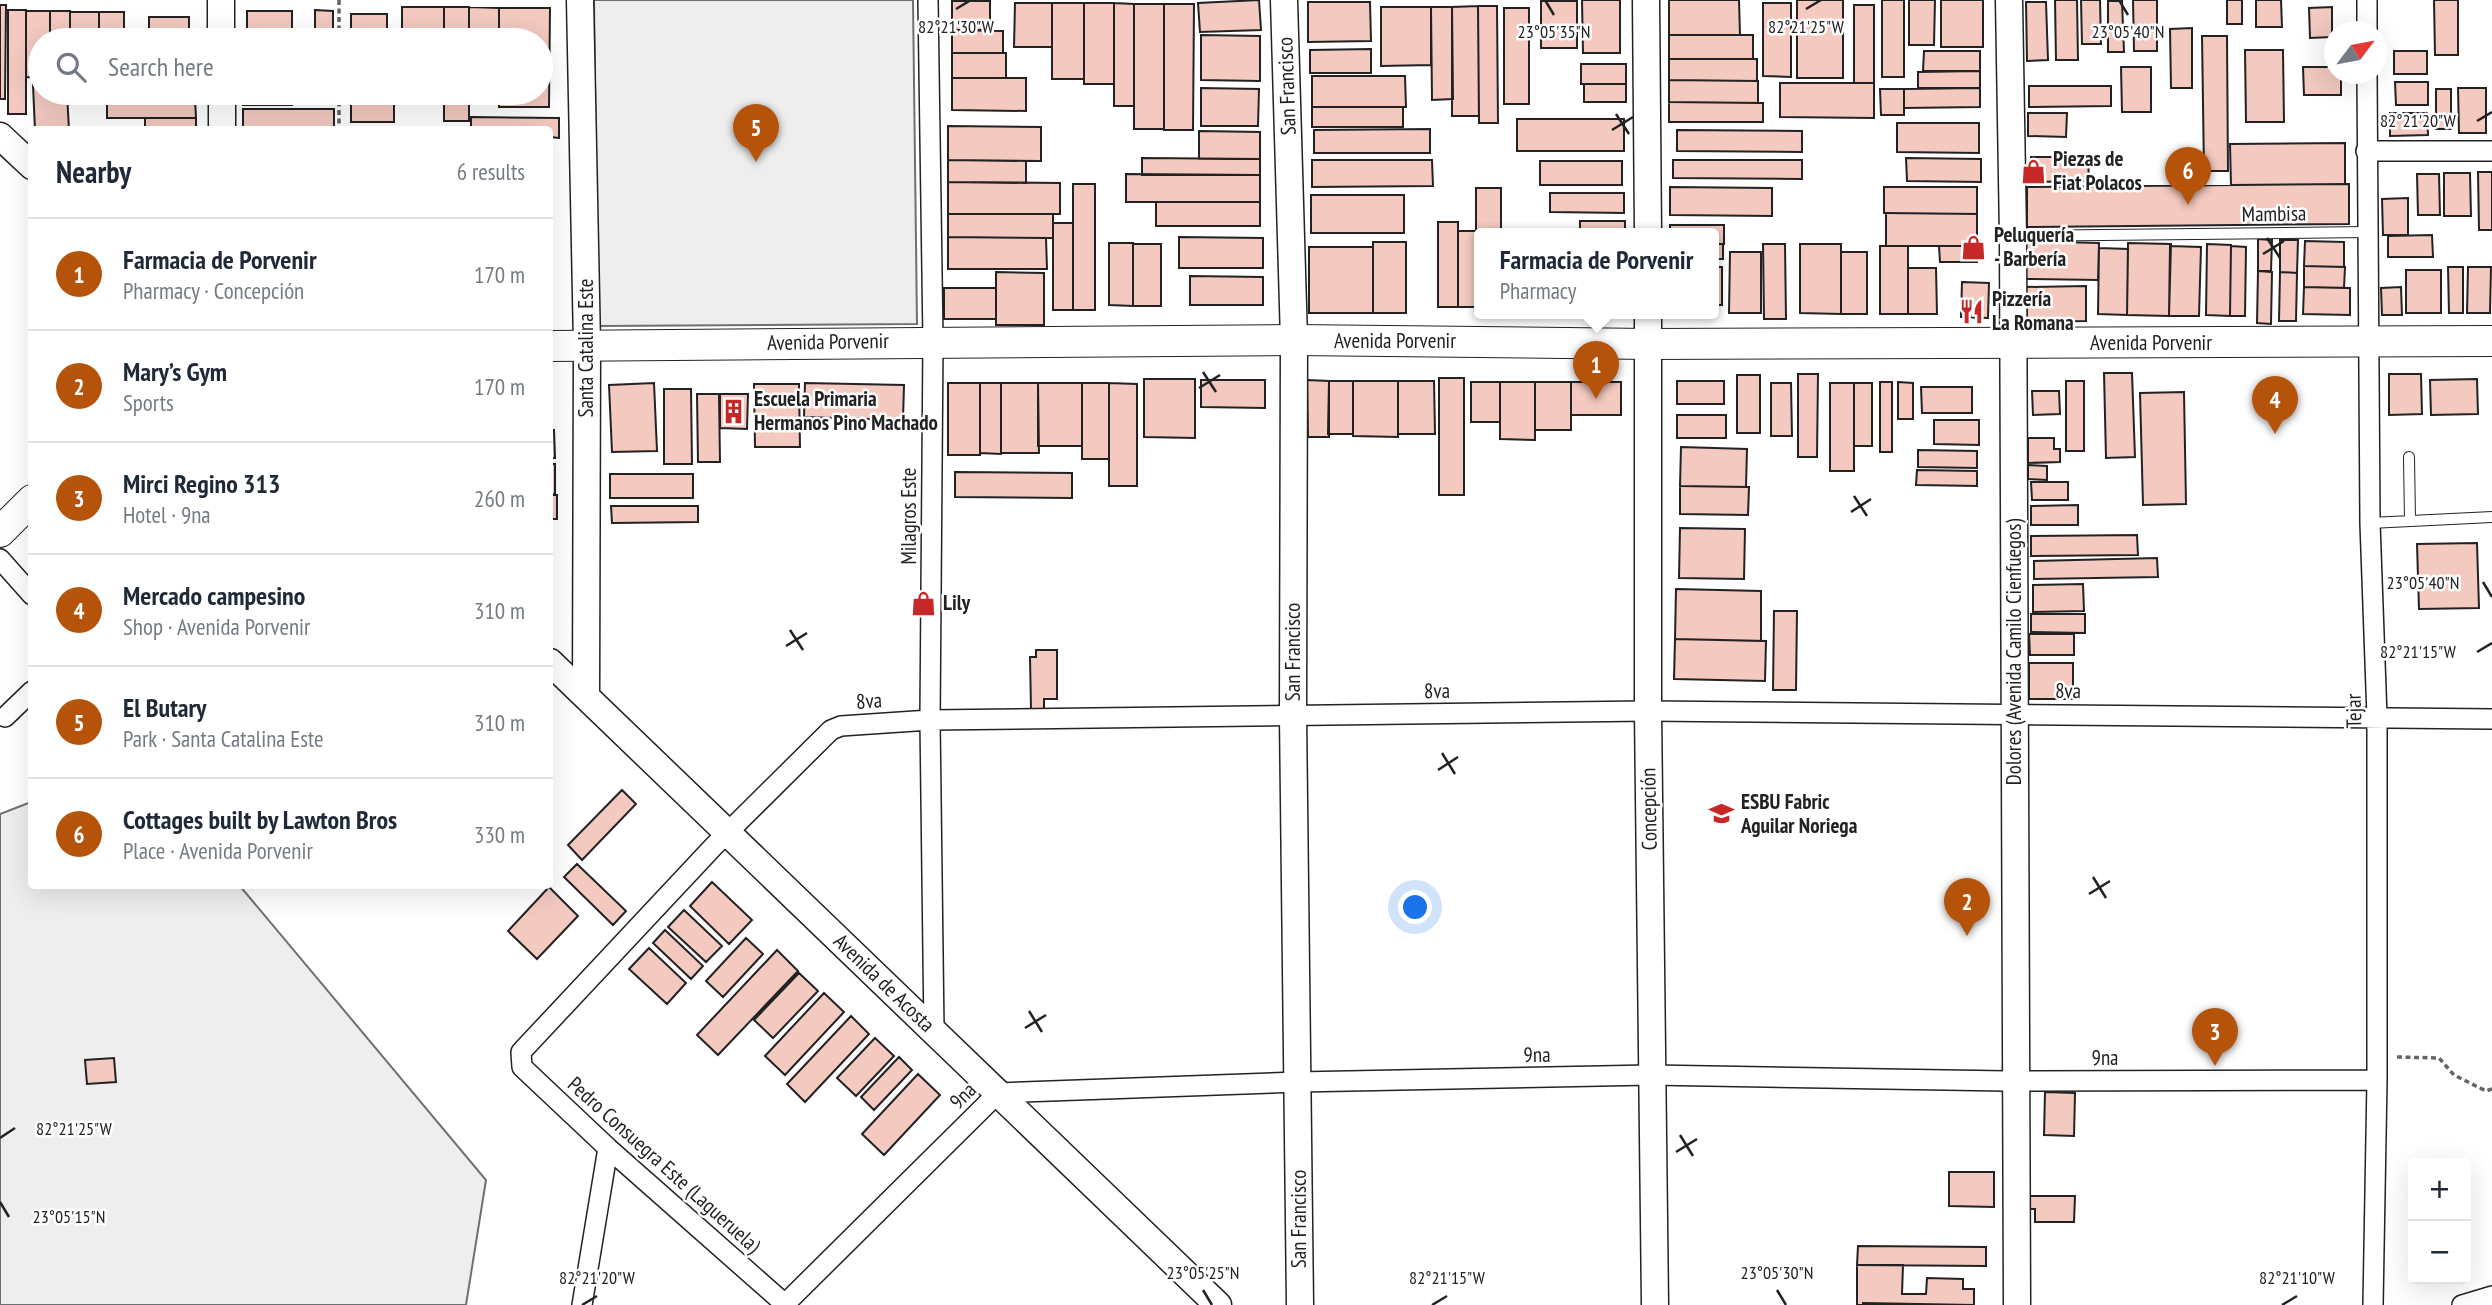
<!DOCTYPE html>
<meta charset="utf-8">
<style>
:root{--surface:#fff;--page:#f6f6f7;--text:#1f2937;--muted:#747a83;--line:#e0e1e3;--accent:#b45309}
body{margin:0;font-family:"PT Sans Narrow",sans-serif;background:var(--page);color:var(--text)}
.controls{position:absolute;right:21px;bottom:21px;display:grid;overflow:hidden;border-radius:7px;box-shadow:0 7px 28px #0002}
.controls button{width:63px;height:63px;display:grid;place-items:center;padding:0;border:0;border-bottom:2px solid var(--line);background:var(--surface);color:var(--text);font:35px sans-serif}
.compass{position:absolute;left:2324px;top:21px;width:63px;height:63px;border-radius:50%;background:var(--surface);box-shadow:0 7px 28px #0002;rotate:58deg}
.you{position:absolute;left:1416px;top:908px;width:24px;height:24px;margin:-18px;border:5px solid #fff;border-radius:50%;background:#1a73e8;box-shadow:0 0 0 10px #1a73e833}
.badge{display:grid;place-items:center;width:46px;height:46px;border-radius:50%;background:var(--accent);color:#fff;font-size:23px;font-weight:700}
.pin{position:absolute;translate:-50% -58px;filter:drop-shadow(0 2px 4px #0008)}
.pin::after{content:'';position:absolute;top:37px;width:24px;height:21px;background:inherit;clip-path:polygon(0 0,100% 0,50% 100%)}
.popup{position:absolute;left:1474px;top:228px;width:245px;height:91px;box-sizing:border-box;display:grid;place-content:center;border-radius:7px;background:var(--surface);filter:drop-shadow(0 2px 5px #0005);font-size:23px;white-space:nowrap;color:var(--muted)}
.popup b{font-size:26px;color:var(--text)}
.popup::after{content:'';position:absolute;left:50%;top:100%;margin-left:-14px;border:14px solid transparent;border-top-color:var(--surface)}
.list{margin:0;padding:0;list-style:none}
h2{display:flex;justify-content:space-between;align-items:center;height:91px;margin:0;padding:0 28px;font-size:30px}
h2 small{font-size:23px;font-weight:400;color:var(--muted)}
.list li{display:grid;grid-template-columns:46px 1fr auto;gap:21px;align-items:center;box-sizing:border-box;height:112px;padding:0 28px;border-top:2px solid var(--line)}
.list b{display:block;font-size:26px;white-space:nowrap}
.list p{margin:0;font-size:23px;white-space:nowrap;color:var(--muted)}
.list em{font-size:23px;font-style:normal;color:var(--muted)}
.icon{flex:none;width:38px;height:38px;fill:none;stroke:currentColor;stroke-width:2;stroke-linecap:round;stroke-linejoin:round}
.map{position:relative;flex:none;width:2492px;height:1305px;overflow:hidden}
.search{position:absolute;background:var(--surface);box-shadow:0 7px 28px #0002;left:28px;top:28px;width:525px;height:77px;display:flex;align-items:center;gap:18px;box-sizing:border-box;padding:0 24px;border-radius:38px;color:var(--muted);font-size:26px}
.panel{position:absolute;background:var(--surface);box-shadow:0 7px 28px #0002;left:28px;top:126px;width:525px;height:763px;border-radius:7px}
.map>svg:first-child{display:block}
.green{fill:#eee;stroke:#6f6f6f;stroke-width:2}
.building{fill:#f3c9c0;stroke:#222;stroke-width:2}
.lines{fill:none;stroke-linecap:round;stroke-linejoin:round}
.lane-casing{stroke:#222;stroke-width:12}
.street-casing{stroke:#222;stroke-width:22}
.secondary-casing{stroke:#222;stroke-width:29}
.primary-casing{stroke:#222;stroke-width:32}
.path{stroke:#646464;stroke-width:3.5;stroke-dasharray:5 3.5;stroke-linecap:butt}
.lane{stroke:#fff;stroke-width:10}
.street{stroke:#fff;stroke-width:19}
.secondary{stroke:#fff;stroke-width:26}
.primary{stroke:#fff;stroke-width:30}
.ticks{fill:none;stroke:#222;stroke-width:2.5}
.labels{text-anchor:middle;stroke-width:5;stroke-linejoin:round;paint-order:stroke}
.street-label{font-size:21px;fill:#222;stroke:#fff}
.poi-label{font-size:21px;font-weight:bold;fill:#222;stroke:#fff;text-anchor:start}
.ticks-label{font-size:18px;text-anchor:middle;fill:#222;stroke:#fff;stroke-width:5;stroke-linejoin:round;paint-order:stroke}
</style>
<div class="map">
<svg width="2492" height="1305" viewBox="0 0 2492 1305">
<rect width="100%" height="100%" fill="#fff"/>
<path class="green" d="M594,0H913L917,324L598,326Z
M31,802L32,886H240L486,1180L466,1305H0V814Z"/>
<path class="building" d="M1259,0L1261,30L1200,32L1198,3Z
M1582,0H1620V53H1583Z
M1669,0H1739L1740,35H1669Z
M1797,0H1843V78H1797Z
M1882,0H1904V77H1882Z
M1909,0H1935L1934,45H1909Z
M1941,0H1983V47H1941Z
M2055,0H2077L2078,60H2056Z
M2081,0H2100L2101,44H2082Z
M2133,0H2157V51H2134Z
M2227,0H2242V24H2227Z
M2256,0H2281L2282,27H2256Z
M2434,0H2458V55H2435Z
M952,1H990V30H952Z
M1541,1H1577V48H1541Z
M2108,1H2122L2124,52H2108Z
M1308,2H1370L1371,41L1308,42Z
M2026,2H2046L2048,60L2027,61Z
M1015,3H1052V47H1014Z
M1052,3H1084V79H1052Z
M1084,3H1114V84H1084Z
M1114,3L1134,4V106H1114Z
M1763,3H1791V77L1763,76Z
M1134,4H1164V129H1134Z
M1164,4H1194L1193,130H1164Z
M0,5H6L5,99H0Z
M1854,5H1874V83H1854Z
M1478,6L1479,116H1452V7Z
M1478,6H1497L1498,123H1479Z
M402,7H444V40H402Z
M444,7H469V40H444Z
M469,7L499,8V40H469Z
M1381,7H1431V65L1381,66Z
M1431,7H1452L1453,99L1432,100Z
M2332,7V37L2310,38L2309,8Z
M499,8H550L549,107H499V93H541V40H499Z
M1504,8H1529V104H1504Z
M8,10H26V114H8Z
M315,10L333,11V40H315Z
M26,11H50V40H40V78L26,77Z
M50,11H70V40H50Z
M247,11H292V31H247Z
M70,12H99V40H70Z
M99,12H124V40H99Z
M351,14H387V40H351Z
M149,17H189V40H149Z
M2192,28V88H2171L2170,29Z
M952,30L1003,31V53H952Z
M1201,35L1260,36V81L1201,80Z
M1669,35H1753V59H1669Z
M2202,36H2227L2228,171H2204Z
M1371,49V73H1310V50Z
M2245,50H2283L2284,122H2246Z
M1924,51H1980V71H1923Z
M2394,51H2427V74H2394Z
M952,53H1006V78H952Z
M1669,59H1757V81L1669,80Z
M1581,64H1626V84H1581Z
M2121,67H2151V112H2122Z
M2303,67H2334V74H2341V95H2304Z
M1980,71V88H1918V72Z
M1312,76H1405L1406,107H1312Z
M952,78H1026V111L952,110Z
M1669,80L1758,81V103L1669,102Z
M2395,82H2428V105H2396Z
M1780,83H1874V118L1780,117Z
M1584,84H1626V102H1584Z
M33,85H40V93H67L69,130H35Z
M2029,86H2111V106L2029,107Z
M1201,88L1259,89L1258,126H1201Z
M1980,88V107L1904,108V89Z
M2458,88H2486V133H2459Z
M1880,89H1904V115H1881Z
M2436,89H2451V129H2436Z
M243,93H292V105H243Z
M351,93H394V122H351Z
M402,93H444V103L402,102Z
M444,93H469V121H444Z
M469,93H499V104H469Z
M107,97L195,98L196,118H107Z
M1669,102L1763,103V122H1669Z
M1312,107H1403V127H1312Z
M243,109H334V130H243Z
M2028,113H2067L2066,137L2028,136Z
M2390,113H2427L2428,135L2390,136Z
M471,117L559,118V138L550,137V130H471Z
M145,118H196V130H145Z
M1517,119H1624V151H1517Z
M1897,123H1979V153L1897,152Z
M948,126L1041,127V161L948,160Z
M1430,129V153H1314V130Z
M1677,130L1802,131V152L1677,151Z
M1199,131L1260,132V159H1199Z
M2345,143V184L2231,185L2230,144Z
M2031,157H2088L2089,181L2031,182Z
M1142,158L1260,159V175H1142Z
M1906,158L1981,159V182L1907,181Z
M948,160L1026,161V183L948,182Z
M1312,160H1432L1433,186L1312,187Z
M1673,160H1802V179L1673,178Z
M1540,161H1622V185H1540Z
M2478,172H2492V230H2479Z
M2444,173H2470L2471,216H2444Z
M1126,174L1260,175V202H1126Z
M2417,174H2439L2440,215H2418Z
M948,182L1060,183V214H948Z
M1073,184H1095V310H1073Z
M2349,184V224L2027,227V187Z
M1670,187L1772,188V216L1670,215Z
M1884,187H1977V214L1884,213Z
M1476,188H1501V233H1479V307H1476Z
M1550,193H1624V213L1550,212Z
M1311,195H1404V233H1311Z
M2408,198V235H2383L2382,199Z
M1156,202H1260V226H1156Z
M1886,213L1977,214V246H1886Z
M948,214H1053V238L948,237Z
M1580,221H1625V233H1580Z
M1438,222H1458V307H1438Z
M1053,223H1073V310H1053Z
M1670,225H1724V244H1713V233H1670Z
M1458,231H1476V307H1458Z
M2432,235L2433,257H2388V236Z
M948,237L1046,238L1047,269H948Z
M1179,237L1263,238V268H1179Z
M2258,239L2272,240L2271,271H2258Z
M2280,240H2298L2297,273L2280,272Z
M2026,241L2099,243L2098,280L2025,279Z
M2305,241L2344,242V267L2304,266Z
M1373,242H1406V313H1373Z
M1109,243H1133V306L1109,305Z
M2128,243L2171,244L2169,316L2127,315Z
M1133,244H1161V306H1133Z
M1713,244H1723V259H1713Z
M1763,244H1785L1786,319H1764Z
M1800,244H1841V314L1800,313Z
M2207,244L2231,245L2230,316L2206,315Z
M1880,246H1908V314H1880Z
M1939,246H1977V262H1940Z
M2170,246L2201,247L2199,316H2169Z
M2231,246L2246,247L2245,316H2230Z
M1309,247H1373V313H1309Z
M2099,248L2128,249L2127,315L2098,314Z
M1730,252H1761V313H1729Z
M1841,252H1867V314H1841Z
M2304,266L2345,267L2344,288L2304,287Z
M1713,267H1722V305H1713Z
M2448,267H2463V313H2449Z
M2468,267H2491L2490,313H2467Z
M1908,268H1936L1937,314H1908Z
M2406,270H2441V313H2406Z
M2258,271L2272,272L2271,324L2257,323Z
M996,272L1044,273V325H996Z
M2280,272L2297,273L2296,321H2279Z
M1190,276L1263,277V305H1190Z
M1962,282L1989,283L1988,318L1961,317Z
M2086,286V321L2027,322L2026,287Z
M2304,287L2350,288V315L2303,314Z
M2401,287L2402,315H2382L2381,288Z
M944,288H996V319H944Z
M2104,373H2132L2135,457L2106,458Z
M1798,374H1818L1817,457H1798Z
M2389,374H2421L2422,414L2389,415Z
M1737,375H1760V433H1737Z
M1439,378H1464V495H1439Z
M1144,379H1195V438L1144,437Z
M2477,379L2478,414L2431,415L2430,380Z
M1201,380H1265V408L1201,407Z
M1307,380L1329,381V437H1308Z
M1329,381H1353V434H1328Z
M1353,381H1398V437L1353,436Z
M1398,381H1434L1435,434H1398Z
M1677,381H1724V404H1677Z
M2066,381H2084V451H2066Z
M1471,382H1500V422H1471Z
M1500,382H1535V440L1500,439Z
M1535,382H1571V430H1535Z
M1571,382H1621V415H1571Z
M1880,382H1892V452H1880Z
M1898,382L1913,383V419H1898Z
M654,383L657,451L612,452L609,385Z
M805,383L904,385L903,420L804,417Z
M948,383H980V455H948Z
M980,383H1001V454L980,453Z
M1001,383H1038L1039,453H1001Z
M1038,383H1082V446H1038Z
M1082,383H1109V459H1082Z
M1109,383L1137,384V486H1109Z
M1771,383H1791L1792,436H1771Z
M1830,383H1854V471H1830Z
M1854,383H1872V446H1854Z
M754,384H799L800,447H755Z
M1921,387H1972V413H1922Z
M664,389H691L692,464H664Z
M2032,391H2059L2060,414L2033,415Z
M2184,392L2186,504L2143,505L2140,393Z
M697,394H719L720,462H698Z
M720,394H748L747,429L720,428Z
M1677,415H1726V438H1677Z
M1934,420H1979V445L1934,444Z
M550,430H554L555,458H550Z
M2028,438H2054V449H2060V462L2028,463Z
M1681,447L1747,449L1746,487L1680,486Z
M1918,450L1977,451V468L1918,467Z
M550,464H555V494L550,495Z
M2028,465L2047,466V480L2028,479Z
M1917,470L1977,471V486L1916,485Z
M955,472L1072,473V498L955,497Z
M610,474H693V498H610Z
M2031,482H2068V500H2032Z
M1680,486L1749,487L1748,515L1680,514Z
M550,495H557V519H550Z
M2078,505V525H2031V506Z
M611,506H698V522L612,523Z
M1680,528L1745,529L1744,579L1679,578Z
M2137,535L2138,555L2031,556V536Z
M2477,543L2479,608L2419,609L2417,544Z
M2157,558L2158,577L2034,579V561Z
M2083,584L2084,611L2033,612V585Z
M1676,589L1761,591V641L1675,639Z
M1774,611H1797L1796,690H1773Z
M2031,614H2085V633L2031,632Z
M2029,634H2074V655H2030Z
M1675,639L1766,641L1765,681L1674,679Z
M1036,650H1057V699H1044V709H1031L1030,657H1036Z
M2029,663H2073V699H2029Z
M622,790L636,804L582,860L568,845Z
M577,864L626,911L613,925L564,877Z
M712,882L752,920L729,944L690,906Z
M549,887L578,916L537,959L508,931Z
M684,910L722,946L706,962L668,927Z
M665,930L703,966L691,979L653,943Z
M746,938L763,954L723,997L706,981Z
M649,948L686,983L667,1004L629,969Z
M777,950L798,971L718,1055L697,1035Z
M799,973L818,991L773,1038L754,1020Z
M824,993L844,1012L785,1075L765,1056Z
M851,1016L869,1034L805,1102L787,1084Z
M875,1038L894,1056L856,1096L837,1078Z
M899,1057L912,1070L874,1110L861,1097Z
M114,1058L116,1082L87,1084L85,1060Z
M918,1074L940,1095L884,1155L862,1134Z
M2045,1092L2075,1093L2074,1136L2044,1135Z
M1949,1172H1994V1207L1949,1206Z
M2027,1196H2075L2074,1222H2035V1209H2027Z
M1858,1246L1986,1247V1266L1857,1265Z
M1857,1265H1903L1902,1294H1926L1927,1278L1963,1279V1289H1974V1305H1857Z
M1863,1303L1974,1305H1975H1863Z"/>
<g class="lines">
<defs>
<path id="lane" d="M2014,236L2367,232
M2409,457L2410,520
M2370,523L2492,517"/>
<path id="street" d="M928,0L933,341L930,720L934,1031
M2367,32V0
M2367,74L2370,523L2377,717V1080L2373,1305
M2366,151H2492
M0,559L32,595
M5,717L32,691
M785,1304L998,1093L1298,1082L1651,1075L2006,1081L2377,1080
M582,1305L608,1148
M786,1305L608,1148L522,1067L521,1052L714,846L831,730L841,726L930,720L1648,711L2492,719
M2462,1305L2492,1296"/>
<path id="secondary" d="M221,0V40
M580,0L587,345L586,696
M1284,0L1294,340L1293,716L1300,1305
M1646,0L1648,233
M2009,0L2013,236L2017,1305
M222,93V130
M0,136L32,166
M1648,313V711L1655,1305
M550,662L1218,1305"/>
<path id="primary" d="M550,346L1294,340L1649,344L2492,341
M0,532L32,500"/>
</defs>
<use href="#lane" class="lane-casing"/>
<use href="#street" class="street-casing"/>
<use href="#secondary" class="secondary-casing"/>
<use href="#primary" class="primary-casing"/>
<path class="path" d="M339,0V40
M339,93V130
M2397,1057L2439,1058L2454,1075L2486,1091L2492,1089"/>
<use href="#lane" class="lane"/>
<use href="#street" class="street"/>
<use href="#secondary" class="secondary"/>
<use href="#primary" class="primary"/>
</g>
<path class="ticks" d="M1545,0L1554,15M2119,0L2128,15M956,9L971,0M1806,9L1821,0M1616,114L1629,134M2477,121L2492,112M1612,130L1633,117M2267,238L2280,258M2263,254L2284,241M1203,372L1216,392M1199,388L1220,375M1854,496L1867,516M1851,512L1871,499M2483,582L2492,597M790,630L803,650M786,646L807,633M2477,652L2492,643M1442,753L1455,774M1438,770L1458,757M2093,877L2106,898M2089,894L2110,881M1029,1011L1042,1032M1025,1028L1046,1015M1680,1135L1693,1156M0,1138L15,1128M1676,1152L1697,1139M0,1202L9,1217M1203,1290L1212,1305M1777,1290L1786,1305M582,1305L597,1296M1432,1305L1447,1296M2282,1305L2297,1296"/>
<defs>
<symbol id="shop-bare" viewBox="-9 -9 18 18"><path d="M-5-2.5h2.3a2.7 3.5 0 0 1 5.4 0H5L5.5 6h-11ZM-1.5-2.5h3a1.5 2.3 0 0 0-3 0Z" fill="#c62828" stroke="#fff" stroke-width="2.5" paint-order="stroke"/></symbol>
<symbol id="restaurant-bare" viewBox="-9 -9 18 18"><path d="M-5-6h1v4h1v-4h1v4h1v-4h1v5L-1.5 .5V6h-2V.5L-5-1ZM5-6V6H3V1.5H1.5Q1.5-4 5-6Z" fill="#c62828" stroke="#fff" stroke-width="2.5" paint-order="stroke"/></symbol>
<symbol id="building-bare" viewBox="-9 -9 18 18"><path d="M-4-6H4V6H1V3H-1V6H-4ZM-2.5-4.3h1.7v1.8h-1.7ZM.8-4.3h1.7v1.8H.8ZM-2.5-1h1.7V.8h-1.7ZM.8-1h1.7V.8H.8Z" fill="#c62828" stroke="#fff" stroke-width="2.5" paint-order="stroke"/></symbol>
<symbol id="school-bare" viewBox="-9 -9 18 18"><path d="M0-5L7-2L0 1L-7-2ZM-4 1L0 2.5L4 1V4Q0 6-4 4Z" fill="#c62828" stroke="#fff" stroke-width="2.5" paint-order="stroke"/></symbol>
</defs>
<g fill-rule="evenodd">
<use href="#shop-bare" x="2016" y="154" width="35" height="35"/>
<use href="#shop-bare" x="1956" y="230" width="35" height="35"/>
<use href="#restaurant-bare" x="1954" y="294" width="35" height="35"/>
<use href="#building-bare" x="716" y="394" width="35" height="35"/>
<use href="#shop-bare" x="906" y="586" width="35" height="35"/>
<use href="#school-bare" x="1704" y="796" width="35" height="35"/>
</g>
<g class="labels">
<g class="street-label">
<text transform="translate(1287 86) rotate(-92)" y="7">San Francisco</text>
<text transform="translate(2274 214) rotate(-1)" y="7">Mambisa</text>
<text x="1395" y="348">Avenida Porvenir</text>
<text transform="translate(828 342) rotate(-1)" y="7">Avenida Porvenir</text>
<text x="2151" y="350">Avenida Porvenir</text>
<text transform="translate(586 348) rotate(-90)" y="7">Santa Catalina Este</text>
<text transform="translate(909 516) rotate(-90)" y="7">Milagros Este</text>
<text transform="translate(1293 652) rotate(-90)" y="7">San Francisco</text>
<text transform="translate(2014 652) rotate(-90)" y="7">Dolores (Avenida Camilo Cienfuegos)</text>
<text transform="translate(1437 691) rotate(-1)" y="7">8va</text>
<text transform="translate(2068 691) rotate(1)" y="7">8va</text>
<text transform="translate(869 701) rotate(-4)" y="7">8va</text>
<text transform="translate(2354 711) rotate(-91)" y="7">Tejar</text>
<text transform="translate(1649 809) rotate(-91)" y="7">Concepción</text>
<text transform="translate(884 983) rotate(44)" y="7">Avenida de Acosta</text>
<text transform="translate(1537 1055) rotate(-1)" y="7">9na</text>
<text x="2105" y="1065">9na</text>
<text transform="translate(963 1096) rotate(-45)" y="7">9na</text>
<text transform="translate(664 1165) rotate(42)" y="7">Pedro Consuegra Este (Lagueruela)</text>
<text transform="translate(1299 1219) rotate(-90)" y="7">San Francisco</text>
</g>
<g class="poi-label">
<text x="2053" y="166">Piezas de<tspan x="2053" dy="24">Fiat Polacos</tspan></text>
<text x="1994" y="242">Peluquería<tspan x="1994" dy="24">- Barbería</tspan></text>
<text x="1992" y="306">Pizzería<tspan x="1992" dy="24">La Romana</tspan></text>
<text x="754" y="406">Escuela Primaria<tspan x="754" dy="24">Hermanos Pino Machado</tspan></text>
<text x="943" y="610">Lily</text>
<text x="1741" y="809">ESBU Fabric<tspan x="1741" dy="24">Aguilar Noriega</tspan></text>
</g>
</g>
<g class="ticks-label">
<text x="956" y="33">82°21'30"W</text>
<text x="1806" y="33">82°21'25"W</text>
<text x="1554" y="38">23°05'35"N</text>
<text x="2128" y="38">23°05'40"N</text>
<text x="2418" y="127">82°21'20"W</text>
<text x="2423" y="589">23°05'40"N</text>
<text x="2418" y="658">82°21'15"W</text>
<text x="74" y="1135">82°21'25"W</text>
<text x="69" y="1223">23°05'15"N</text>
<text x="1203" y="1279">23°05'25"N</text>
<text x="1777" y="1279">23°05'30"N</text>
<text x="597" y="1284">82°21'20"W</text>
<text x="1447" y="1284">82°21'15"W</text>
<text x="2297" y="1284">82°21'10"W</text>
</g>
</svg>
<div class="controls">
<button>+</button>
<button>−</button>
</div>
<svg class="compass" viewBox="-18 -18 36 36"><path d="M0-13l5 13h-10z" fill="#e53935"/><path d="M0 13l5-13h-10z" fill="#747a83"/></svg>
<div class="you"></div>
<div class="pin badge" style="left:1596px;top:399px">1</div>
<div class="popup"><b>Farmacia de Porvenir</b>Pharmacy</div>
<div class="pin badge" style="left:1967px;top:936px">2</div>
<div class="pin badge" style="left:2215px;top:1066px">3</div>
<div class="pin badge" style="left:2275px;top:434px">4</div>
<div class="pin badge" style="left:756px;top:162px">5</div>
<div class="pin badge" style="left:2188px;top:205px">6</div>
<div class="search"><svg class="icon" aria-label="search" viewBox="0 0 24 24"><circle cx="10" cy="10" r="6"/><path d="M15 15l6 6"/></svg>Search here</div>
<section class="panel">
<h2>Nearby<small>6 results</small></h2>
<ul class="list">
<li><span class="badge">1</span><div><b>Farmacia de Porvenir</b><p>Pharmacy · Concepción</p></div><em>170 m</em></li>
<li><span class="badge">2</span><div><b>Mary’s Gym</b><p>Sports</p></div><em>170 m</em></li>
<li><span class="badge">3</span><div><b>Mirci Regino 313</b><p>Hotel · 9na</p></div><em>260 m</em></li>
<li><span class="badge">4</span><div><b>Mercado campesino</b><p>Shop · Avenida Porvenir</p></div><em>310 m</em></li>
<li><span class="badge">5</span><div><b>El Butary</b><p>Park · Santa Catalina Este</p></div><em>310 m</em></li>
<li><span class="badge">6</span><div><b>Cottages built by Lawton Bros</b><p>Place · Avenida Porvenir</p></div><em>330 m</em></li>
</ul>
</section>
</div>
